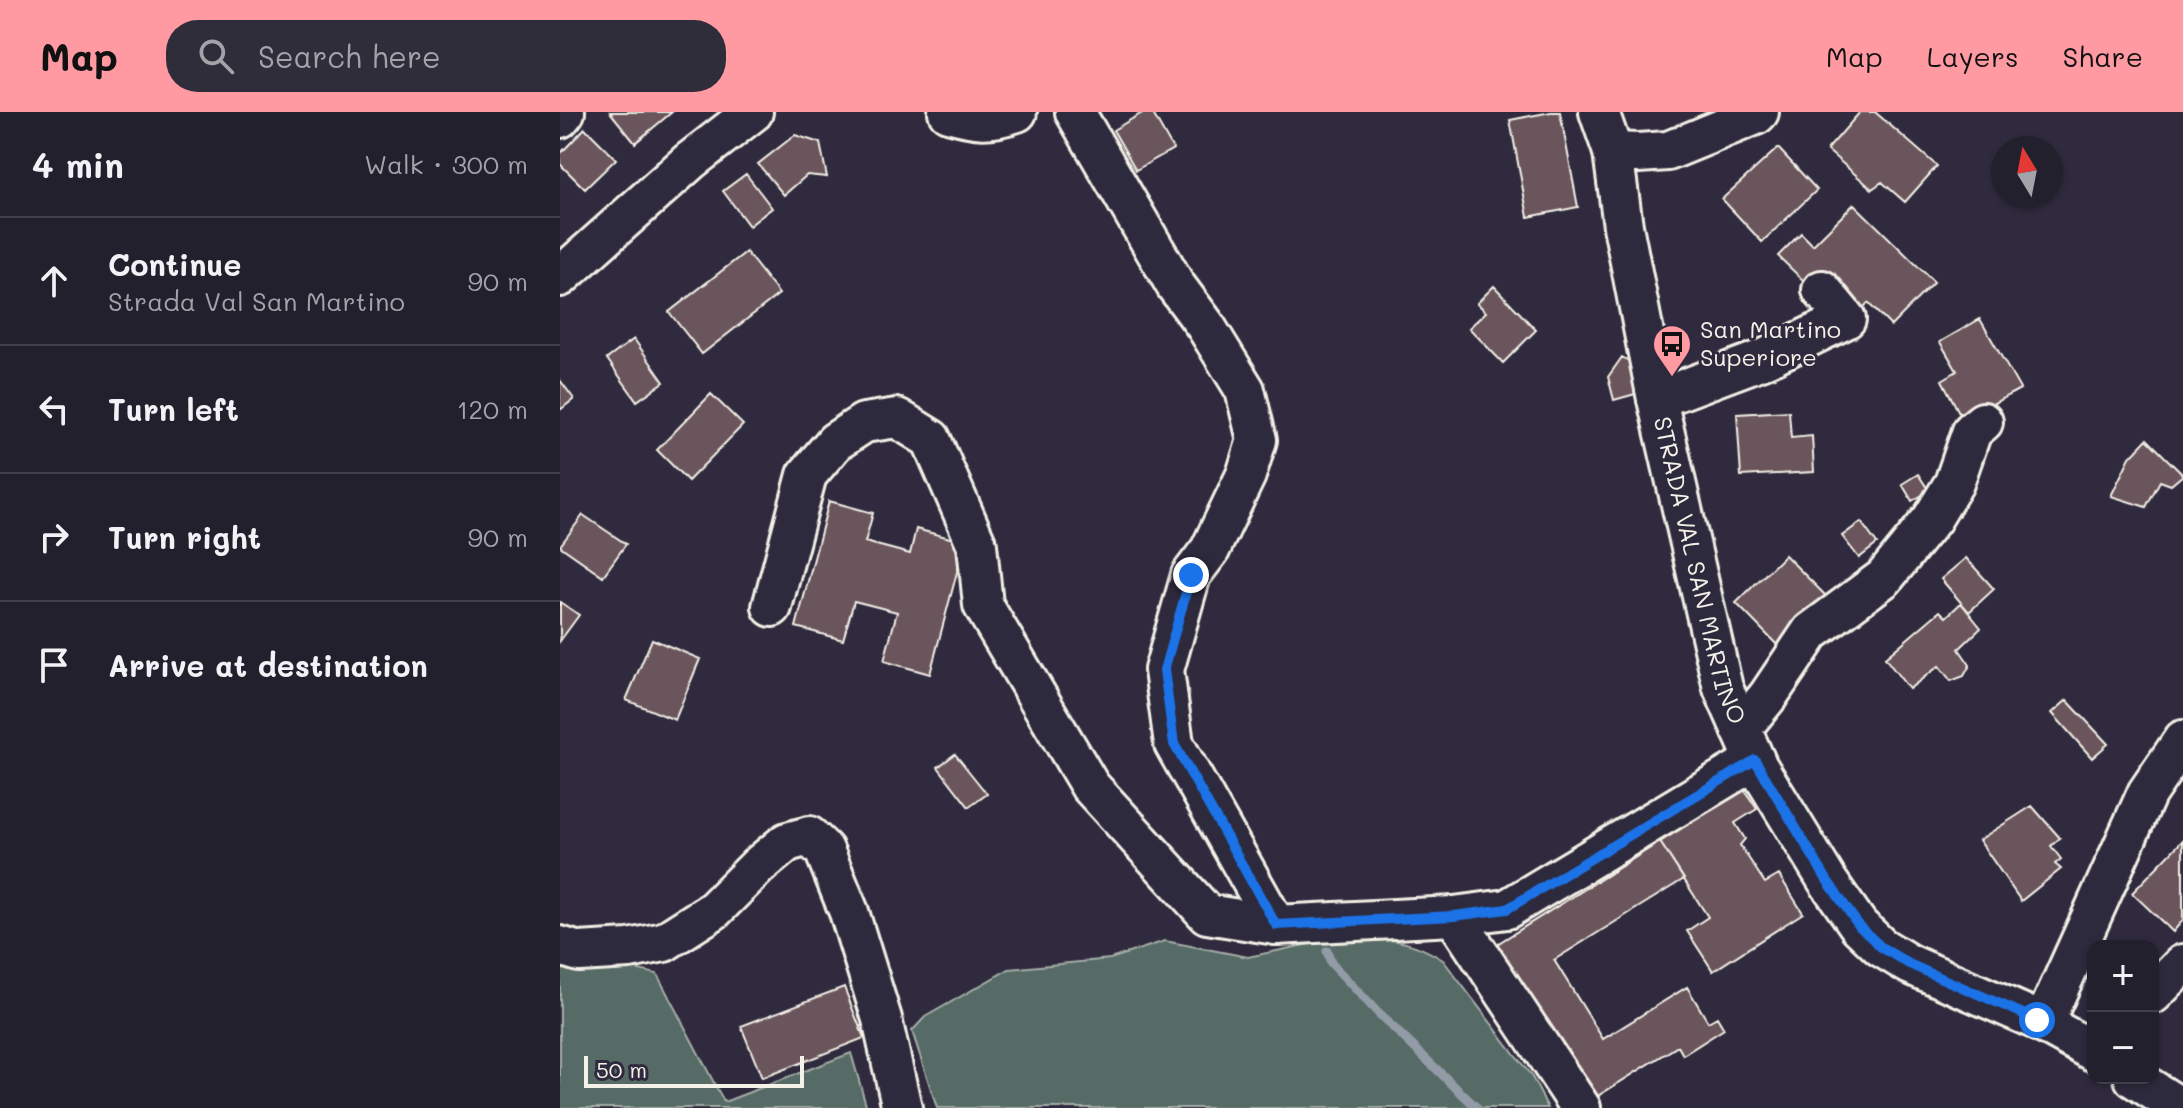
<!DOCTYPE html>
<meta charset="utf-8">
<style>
:root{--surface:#23202e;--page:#2f2d3a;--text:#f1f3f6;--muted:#a3a3aa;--line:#403e4a;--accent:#ff9aa2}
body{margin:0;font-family:Mali,sans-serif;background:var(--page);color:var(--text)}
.controls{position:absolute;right:24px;bottom:24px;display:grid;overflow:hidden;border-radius:16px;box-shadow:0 2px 6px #0004}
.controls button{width:72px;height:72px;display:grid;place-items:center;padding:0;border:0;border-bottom:2px solid var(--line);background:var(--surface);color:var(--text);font:40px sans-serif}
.compass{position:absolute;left:1431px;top:24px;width:72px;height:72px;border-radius:50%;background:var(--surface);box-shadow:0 2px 6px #0004;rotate:350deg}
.scale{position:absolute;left:24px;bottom:20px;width:220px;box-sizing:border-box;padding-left:8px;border:4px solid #f4f1e8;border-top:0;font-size:22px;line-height:28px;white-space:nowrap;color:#f4f1e8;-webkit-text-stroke:6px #2f2a3d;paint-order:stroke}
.stop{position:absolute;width:24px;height:24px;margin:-18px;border:6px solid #1a73e8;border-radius:50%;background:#fff}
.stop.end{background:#1a73e8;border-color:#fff;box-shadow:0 2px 8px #0008}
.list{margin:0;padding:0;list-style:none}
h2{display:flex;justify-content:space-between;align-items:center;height:104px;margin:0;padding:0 32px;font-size:34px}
h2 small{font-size:26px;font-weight:400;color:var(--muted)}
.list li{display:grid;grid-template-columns:52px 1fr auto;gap:24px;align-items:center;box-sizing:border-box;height:128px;padding:0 32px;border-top:2px solid var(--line)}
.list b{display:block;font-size:30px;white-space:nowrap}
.list p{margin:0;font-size:26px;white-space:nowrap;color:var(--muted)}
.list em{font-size:26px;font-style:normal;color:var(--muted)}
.icon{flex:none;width:44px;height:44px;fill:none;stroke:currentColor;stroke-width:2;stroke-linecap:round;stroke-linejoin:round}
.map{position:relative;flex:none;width:1623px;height:996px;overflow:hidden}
header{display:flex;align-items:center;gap:48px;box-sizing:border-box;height:112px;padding:0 40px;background:var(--accent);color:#111}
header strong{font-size:38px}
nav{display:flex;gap:44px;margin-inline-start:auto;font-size:28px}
.search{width:560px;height:72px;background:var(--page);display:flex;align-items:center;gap:20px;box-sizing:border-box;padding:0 28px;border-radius:32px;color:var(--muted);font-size:30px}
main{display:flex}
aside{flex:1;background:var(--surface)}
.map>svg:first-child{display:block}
.green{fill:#566b66;stroke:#a5aea7;stroke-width:2}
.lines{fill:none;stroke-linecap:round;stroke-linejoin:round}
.stream{stroke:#939ba7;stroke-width:9}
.building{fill:#6b555b;stroke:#f4f1e8;stroke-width:2}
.minor-casing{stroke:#f4f1e8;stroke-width:44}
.minor{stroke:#2f2a3d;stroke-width:38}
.route{stroke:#1a73e8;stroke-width:10}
.labels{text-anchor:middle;stroke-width:6;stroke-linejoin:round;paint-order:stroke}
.poi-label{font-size:24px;fill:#f4f1e8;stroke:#2f2a3d;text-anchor:start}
.street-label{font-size:24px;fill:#f4f1e8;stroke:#2f2a3d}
</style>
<header>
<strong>Map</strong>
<div class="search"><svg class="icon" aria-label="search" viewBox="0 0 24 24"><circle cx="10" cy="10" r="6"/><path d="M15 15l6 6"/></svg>Search here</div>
<nav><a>Map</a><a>Layers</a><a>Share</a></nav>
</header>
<main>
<aside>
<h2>4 min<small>Walk · 300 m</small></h2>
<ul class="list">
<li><svg class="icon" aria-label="ahead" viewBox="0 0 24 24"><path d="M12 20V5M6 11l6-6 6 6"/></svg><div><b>Continue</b><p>Strada Val San Martino</p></div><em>90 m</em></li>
<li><svg class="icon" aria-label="left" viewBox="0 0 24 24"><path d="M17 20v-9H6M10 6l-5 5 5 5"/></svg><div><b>Turn left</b></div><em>120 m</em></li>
<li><svg class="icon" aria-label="right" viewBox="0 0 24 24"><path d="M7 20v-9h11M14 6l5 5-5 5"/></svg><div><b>Turn right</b></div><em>90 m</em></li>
<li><svg class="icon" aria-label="arrive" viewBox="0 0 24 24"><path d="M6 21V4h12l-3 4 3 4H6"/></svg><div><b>Arrive at destination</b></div></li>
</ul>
</aside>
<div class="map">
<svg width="1623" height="996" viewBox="0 0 1623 996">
<rect width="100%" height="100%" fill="#2f2a3d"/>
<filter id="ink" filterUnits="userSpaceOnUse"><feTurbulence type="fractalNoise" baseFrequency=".0125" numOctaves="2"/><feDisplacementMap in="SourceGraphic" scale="16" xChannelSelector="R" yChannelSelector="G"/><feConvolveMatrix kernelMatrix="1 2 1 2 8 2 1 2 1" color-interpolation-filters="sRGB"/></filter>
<g filter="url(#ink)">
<path class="green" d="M826,827C848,830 864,836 883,848L972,965L988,996H377L352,919L365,905L449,857L550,847L605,829L688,845L764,829Z
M0,840L97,862L164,990L291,941L307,996H0Z"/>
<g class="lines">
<path class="stream" d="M767,839L771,851L818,901L917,996"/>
</g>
<path class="building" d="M50,0H112L75,31Z
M584,0H592L613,37L576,58L553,18Z
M991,0H1000L1018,95L968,105L950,8Z
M1300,0H1315L1377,54L1345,90L1322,70L1312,77L1267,38Z
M25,16L56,47L25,77L0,52V42Z
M235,23L260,31L267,65L247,63L224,83L198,52Z
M1218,36L1257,78L1202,130L1162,87Z
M186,62L212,96L189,114L163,79Z
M1294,92L1374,170L1331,214L1308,191L1300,199L1252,177L1218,144L1241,121L1253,133Z
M186,140L219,182L142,242L109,200Z
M934,174L976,218L943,251L909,216L926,200L917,191Z
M1420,207L1460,277L1403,308L1382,268L1397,259L1380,230Z
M74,227L104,270L77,289L47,247Z
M1062,245L1079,255L1086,279L1054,288L1048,265Z
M0,268L14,287L0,298Z
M151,282L183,313L128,369L97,338Z
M1229,299L1231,326L1252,324L1254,360L1181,364L1177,302Z
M1587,327L1623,363L1611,373L1600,369L1586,395L1551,384L1570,345Z
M1358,362L1369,379L1352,389L1342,372Z
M269,389L313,401L305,430L350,442L356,417L405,430L370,562L324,549L337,500L294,489L283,528L236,515Z
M23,403L66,432L43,464L0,434Z
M1301,410L1317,432L1299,446L1282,424Z
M1225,443L1272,490L1222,538L1176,491Z
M1406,446L1434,477L1409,500L1381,467Z
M0,490L19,503L0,529Z
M1401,491L1421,516L1399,537L1410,553L1404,564L1391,569L1379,554L1349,577L1325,546L1380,499L1386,505Z
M92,527L140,547L115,608L66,588Z
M1507,588L1548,632L1532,646L1492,601Z
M395,642L427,682L409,695L378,655Z
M1183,676L1197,697L1175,711L1185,727L1180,733L1205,771L1219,763L1243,801L1153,859L1127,819L1148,805L1100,730Z
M1472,694L1500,726L1491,734L1501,747L1495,752L1501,757L1461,789L1419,728Z
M1623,728V808L1613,820L1572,781Z
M1100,730L1124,767L994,848L1043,927L1127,875L1148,910L1157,905L1164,917L1123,943L1118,934L1036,985L1025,967L1014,974L960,869L937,832Z
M284,875L304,926L202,966L181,914Z"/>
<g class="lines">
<defs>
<g id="minor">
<path d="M388,0C417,8 428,10 457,0"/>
<path d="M515,0L616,174L645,213L685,278L697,328L686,363L650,438L631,463L604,558L614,632L716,813"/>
<path id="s1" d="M1039,0L1053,40L1063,114L1097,287L1163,576L1198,655L1267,768L1299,814L1321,835L1349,852L1477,908L1533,939"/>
<path d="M0,6L5,0"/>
<path d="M1053,40L1078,41L1108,39L1196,3L1199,0"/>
<path d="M0,165L130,49L193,0"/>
<path d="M1097,287L1206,246L1286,207L1262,178"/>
<path d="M212,495L247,363L275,330L304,311L337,306L371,327L417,433L423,493L530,674L647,802L716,813L894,804L947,797L1195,648"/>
<path d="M1181,617L1208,584L1251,520L1324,466L1372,407L1394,371L1412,319L1423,310"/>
<path d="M894,804L1021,996"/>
<path d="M0,834L19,840L69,837L104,830L154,798L198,754L227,730L249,724L264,738L289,800L322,907L342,996"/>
<path d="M1593,882L1623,852"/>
<path d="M1483,912L1587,681L1623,628"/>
<path d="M1574,966L1621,996"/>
</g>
</defs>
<use href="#minor" class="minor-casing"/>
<use href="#minor" class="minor"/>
</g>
</g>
<g class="lines" filter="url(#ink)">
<path class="route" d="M631,463L604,558L614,632L716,813L894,804L947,797L1195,648L1267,768L1299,814L1321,835L1349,852L1477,908"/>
</g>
<defs>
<symbol id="bus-pin" viewBox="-11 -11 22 30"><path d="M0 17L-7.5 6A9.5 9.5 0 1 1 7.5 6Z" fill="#ff9aa2" stroke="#2f2a3d"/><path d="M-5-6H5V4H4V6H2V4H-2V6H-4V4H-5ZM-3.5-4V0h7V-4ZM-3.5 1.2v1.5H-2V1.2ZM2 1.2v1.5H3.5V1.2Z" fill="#111"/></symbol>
</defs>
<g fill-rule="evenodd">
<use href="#bus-pin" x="1090" y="210" width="44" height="60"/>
</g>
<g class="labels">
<g class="poi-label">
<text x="1140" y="226">San Martino<tspan x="1140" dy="28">Superiore</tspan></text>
</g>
<g class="street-label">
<text dy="8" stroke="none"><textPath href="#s1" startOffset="470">STRADA VAL SAN MARTINO</textPath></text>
</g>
</g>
</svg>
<div class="controls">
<button>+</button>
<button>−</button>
</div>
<svg class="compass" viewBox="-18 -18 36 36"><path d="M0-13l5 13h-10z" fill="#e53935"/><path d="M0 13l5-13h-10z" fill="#a3a3aa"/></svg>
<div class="scale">50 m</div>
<div class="stop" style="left:1477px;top:908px"></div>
<div class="stop end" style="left:631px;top:463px"></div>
</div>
</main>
